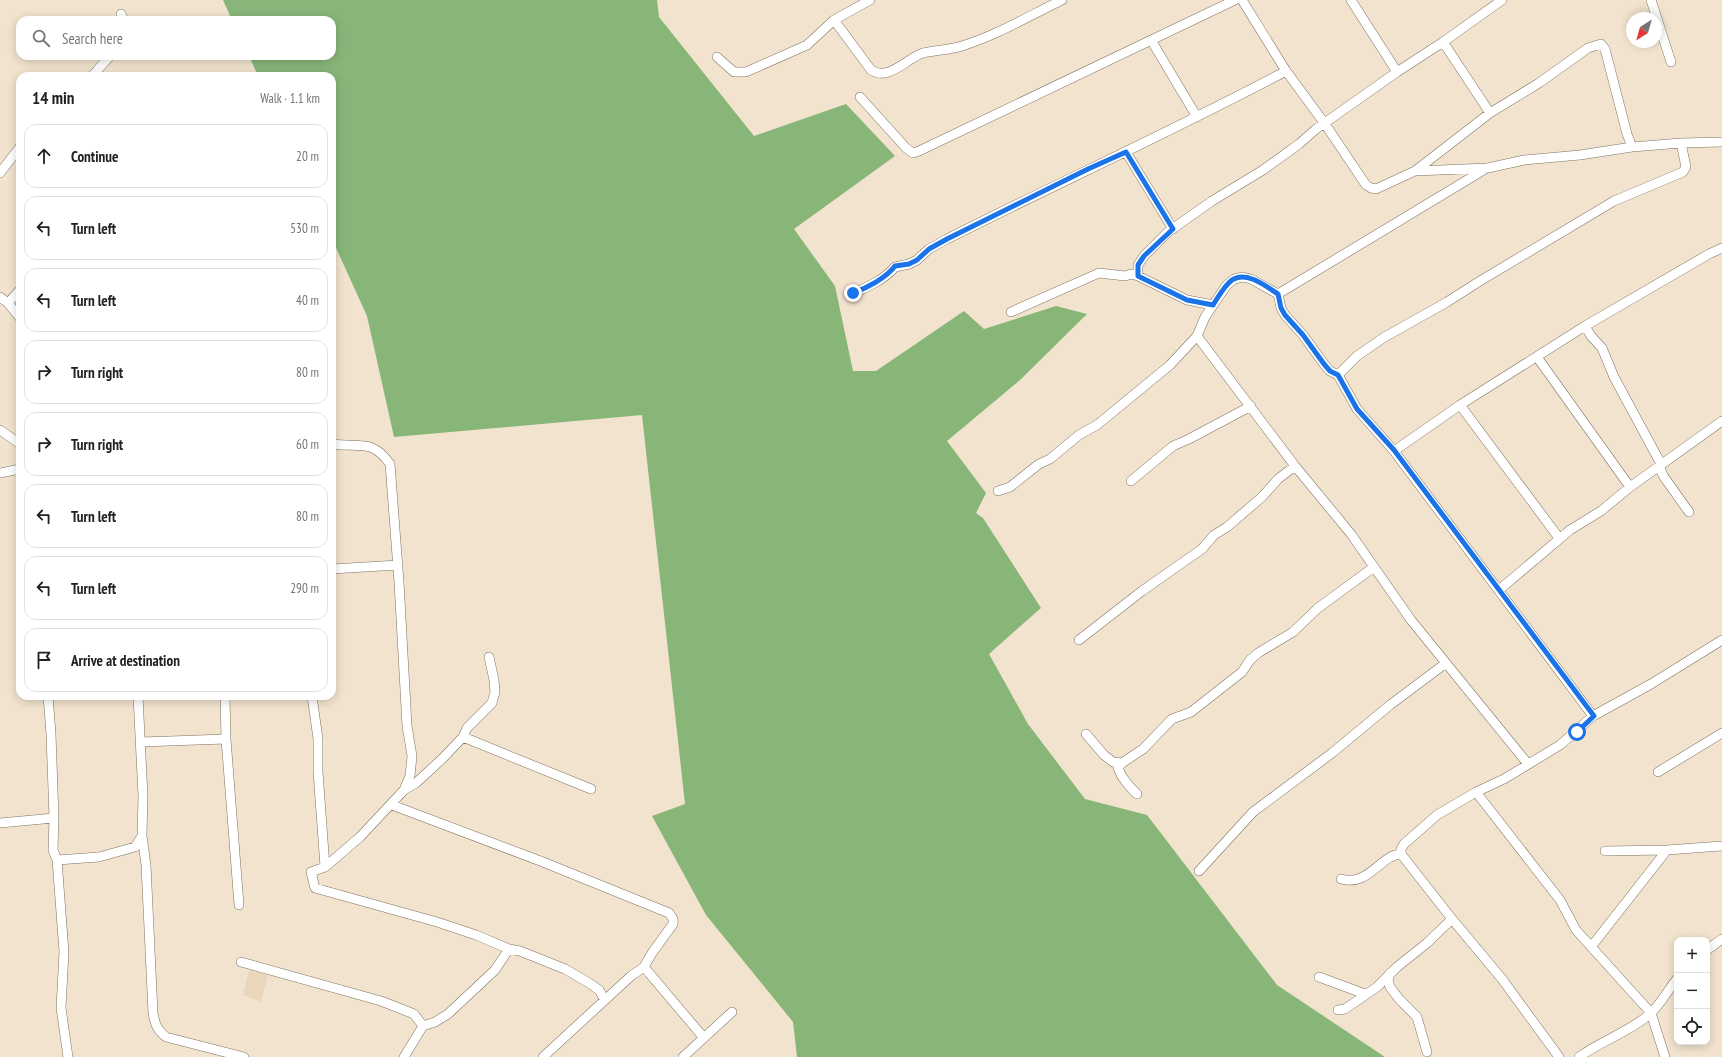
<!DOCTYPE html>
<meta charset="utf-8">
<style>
:root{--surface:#fff;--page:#f2f2f2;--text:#202124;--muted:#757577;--line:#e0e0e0}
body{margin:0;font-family:"PT Sans Narrow",sans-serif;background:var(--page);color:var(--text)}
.controls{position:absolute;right:12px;bottom:12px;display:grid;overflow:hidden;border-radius:8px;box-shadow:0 2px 10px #0003}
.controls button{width:36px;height:36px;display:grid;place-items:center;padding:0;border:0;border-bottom:1px solid var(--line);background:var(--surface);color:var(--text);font:20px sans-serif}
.compass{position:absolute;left:1626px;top:12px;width:36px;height:36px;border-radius:50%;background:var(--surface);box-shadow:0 2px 10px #0003;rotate:217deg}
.stop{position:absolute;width:12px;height:12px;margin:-9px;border:3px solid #1a73e8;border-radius:50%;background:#fff}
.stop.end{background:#1a73e8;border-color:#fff;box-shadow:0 1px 4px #0008}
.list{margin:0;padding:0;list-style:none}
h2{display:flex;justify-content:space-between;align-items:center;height:52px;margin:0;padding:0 16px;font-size:17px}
h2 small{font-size:13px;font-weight:400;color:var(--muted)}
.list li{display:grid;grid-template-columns:26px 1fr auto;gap:12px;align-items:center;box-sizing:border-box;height:64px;margin:0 8px 8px;padding:0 8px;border:1px solid var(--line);border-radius:12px}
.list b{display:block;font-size:15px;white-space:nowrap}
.list em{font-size:13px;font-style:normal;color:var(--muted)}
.icon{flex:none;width:22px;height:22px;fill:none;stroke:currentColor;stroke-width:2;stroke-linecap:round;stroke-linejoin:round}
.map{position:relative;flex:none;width:1722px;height:1057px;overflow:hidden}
.search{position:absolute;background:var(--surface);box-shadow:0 2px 10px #0003;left:16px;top:16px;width:320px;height:44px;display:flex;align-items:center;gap:10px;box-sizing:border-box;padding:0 14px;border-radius:12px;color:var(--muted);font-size:15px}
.panel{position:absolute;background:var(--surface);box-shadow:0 2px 10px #0003;left:16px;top:72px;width:320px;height:628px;border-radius:12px}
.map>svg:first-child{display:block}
.built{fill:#ead7bb}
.forest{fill:#88b679}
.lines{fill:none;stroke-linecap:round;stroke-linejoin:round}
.minor-casing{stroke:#7f7260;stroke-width:10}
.minor{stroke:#fff;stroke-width:9}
.route{stroke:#1a73e8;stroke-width:5}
</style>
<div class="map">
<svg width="1722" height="1057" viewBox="0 0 1722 1057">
<rect width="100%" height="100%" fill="#f1e3ce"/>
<path class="built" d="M249,970L268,975L261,1002L243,995Z"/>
<path class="forest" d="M223,0H657L659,17L754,136L846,104L895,156L794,229L835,286L853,371H876L964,311L984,329L1056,306L1087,314L1020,380L947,441L986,493L976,513L983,518L1041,608L989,654L1028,724L1085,799L1147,815L1277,985L1385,1057H797L793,1022L706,915L652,816L685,804L642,415L394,437L367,316L332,239V76H258L249,56H332V20H232Z"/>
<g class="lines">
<defs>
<path id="minor" d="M1242,0L1286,71L1325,124L1366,185L1371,188L1376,189L1415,171L1490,113L1539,83L1588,48L1601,44L1605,49L1627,134L1632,147
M1351,0L1397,72
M1651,0L1671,62
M121,14L124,20
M834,20L871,70C888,82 907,58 923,53C936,50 950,50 962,46C997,35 1029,16 1062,0
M1151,40L1197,117
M1443,42L1490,113
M717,57L734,72H746L807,45L834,20L870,0
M92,76L110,56
M860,97L906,148L913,153L919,151L1235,0
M1126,152L1173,229
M1415,171L1488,168L1524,160L1580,155L1632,147L1681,143L1722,142
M0,173L20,147
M1138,276V265L1144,256L1168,232L1212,201L1263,170L1299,144L1316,129L1397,72L1443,42L1502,0
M853,293C867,288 886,278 895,267L909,264L917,260L929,249L947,239C1060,182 1175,130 1286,71
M1278,294L1487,168
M0,297L8,303L20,318
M8,303L20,290
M1011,312L1099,273L1125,276L1131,274L1138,276L1187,300L1213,305
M1585,326L1591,336L1602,348L1614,377L1661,464V471L1664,477L1689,512
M1197,336L1295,466L1351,534L1411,620L1528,764
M1537,357L1630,487
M1338,375L1357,356L1383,338L1447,302L1480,281L1614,201L1683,172L1686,167L1681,143
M1460,405L1559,538
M0,430L20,444
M332,444C359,448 372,438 390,464L399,582L407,726L412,756L410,776L404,790L360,837L325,867L311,872L315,888L437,922L476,935L509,949L520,951L565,969L589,983L599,990L605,1000
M1394,451L1460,405L1585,326L1709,254L1722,248
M0,473L20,469
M1131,481L1173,446L1189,439L1251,406
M998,491L1010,487L1039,464L1050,459L1079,435L1097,425L1170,365L1197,336L1205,317L1226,286L1234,279L1243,277L1251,279L1278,294L1281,308L1285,315L1303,335L1324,364L1330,371L1338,375L1357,409L1394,451L1593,716
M332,569L398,565
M1499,590L1570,530L1601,511L1630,487L1722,421
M1079,640L1142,591L1202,549L1214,535L1227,527L1262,497L1278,479L1295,466
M48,696L51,734L54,818L53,850L57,860L64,952L61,1008L68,1057
M138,696L143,796L142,836L146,865L153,1013C155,1024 157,1030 166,1037L244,1057
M225,696L226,739L239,905
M312,696L318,739V772L325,867
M1086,734L1104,755L1113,762L1122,763L1143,749L1172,719L1191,712L1242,672L1250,660L1258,653L1293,632L1318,608L1374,567
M463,737L591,789
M141,742L226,739
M1122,763L1118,768C1122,779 1129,786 1137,794
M1658,772L1722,733
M404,790L416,783L443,758L463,737L467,728L492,703L495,692L494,680L489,657
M1476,792L1560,900L1576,930L1651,1013L1665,1057
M392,805L543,862L669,913C672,917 674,919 673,924L652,953L644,967L631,976L543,1057
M0,823L54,818
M1605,851L1667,850L1722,846
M57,860L99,857L135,847L142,836
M1199,871L1253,812L1332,753L1390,705L1446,663
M1341,879C1369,887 1380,855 1401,854
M1591,947L1667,850
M1707,950L1722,939
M241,962L381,1001L414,1014L423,1026
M644,967L704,1038
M1390,973L1388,980L1390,987L1399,999L1417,1017L1427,1052
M1319,977L1365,994
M1338,1010L1345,1009L1377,987L1397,967L1427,943L1452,919
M404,1057L423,1026L435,1022L448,1014L495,970L509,949
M683,1057L732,1012
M1559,1057L1502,979L1452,919L1401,854V849L1404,844L1437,815L1476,792L1504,779L1560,745L1593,716L1651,684L1722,640
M1579,1057C1601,1041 1629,1032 1650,1014C1660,1005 1668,990 1677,979"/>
</defs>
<use href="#minor" class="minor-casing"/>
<use href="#minor" class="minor"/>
</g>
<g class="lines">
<path class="route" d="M853,293C867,288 886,278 895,266L909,264L917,260L929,249L947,239L1088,169L1126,152L1173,229L1144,256L1138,265V276L1187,300L1213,305C1219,296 1224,286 1232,280C1246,270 1267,287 1278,294L1281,308L1285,315L1303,335L1324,364L1330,371L1338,375L1357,409L1394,450L1594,716L1577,732"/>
</g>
</svg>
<div class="controls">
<button>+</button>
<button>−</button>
<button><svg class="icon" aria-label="locate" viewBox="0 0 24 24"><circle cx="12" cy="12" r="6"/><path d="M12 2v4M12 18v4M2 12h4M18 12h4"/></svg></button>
</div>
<svg class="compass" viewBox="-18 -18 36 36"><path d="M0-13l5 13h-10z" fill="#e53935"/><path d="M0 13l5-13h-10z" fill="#757577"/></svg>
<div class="stop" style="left:1577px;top:732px"></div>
<div class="stop end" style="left:853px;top:293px"></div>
<div class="search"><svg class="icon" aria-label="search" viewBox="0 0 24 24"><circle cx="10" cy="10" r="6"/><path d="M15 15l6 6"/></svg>Search here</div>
<section class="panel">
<h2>14 min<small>Walk · 1.1 km</small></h2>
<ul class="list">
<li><svg class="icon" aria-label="ahead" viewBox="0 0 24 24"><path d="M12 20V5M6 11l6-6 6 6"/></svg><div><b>Continue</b></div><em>20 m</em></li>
<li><svg class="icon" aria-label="left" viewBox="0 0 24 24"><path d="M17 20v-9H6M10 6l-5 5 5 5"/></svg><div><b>Turn left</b></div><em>530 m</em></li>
<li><svg class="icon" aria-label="left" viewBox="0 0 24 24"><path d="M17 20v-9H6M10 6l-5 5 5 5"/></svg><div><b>Turn left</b></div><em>40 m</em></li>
<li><svg class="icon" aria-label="right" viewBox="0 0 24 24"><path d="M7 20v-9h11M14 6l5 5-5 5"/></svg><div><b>Turn right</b></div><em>80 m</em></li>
<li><svg class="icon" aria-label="right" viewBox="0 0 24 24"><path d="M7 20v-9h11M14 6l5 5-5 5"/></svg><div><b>Turn right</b></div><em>60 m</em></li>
<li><svg class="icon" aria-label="left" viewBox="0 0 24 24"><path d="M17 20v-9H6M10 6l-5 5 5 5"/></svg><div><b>Turn left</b></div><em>80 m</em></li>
<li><svg class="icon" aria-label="left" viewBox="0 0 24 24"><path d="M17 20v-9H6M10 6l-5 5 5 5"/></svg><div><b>Turn left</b></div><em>290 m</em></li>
<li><svg class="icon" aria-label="arrive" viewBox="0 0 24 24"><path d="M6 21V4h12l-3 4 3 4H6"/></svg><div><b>Arrive at destination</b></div></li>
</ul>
</section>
</div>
